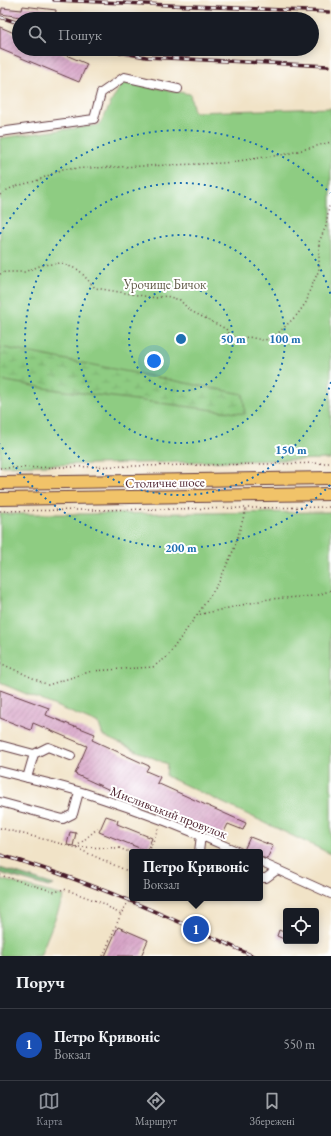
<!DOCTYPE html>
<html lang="uk">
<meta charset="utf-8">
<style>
:root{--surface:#171b24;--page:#20242c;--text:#f1f3f6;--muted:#9ea1a6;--line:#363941;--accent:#8c9099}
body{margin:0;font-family:"EB Garamond",serif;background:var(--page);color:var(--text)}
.controls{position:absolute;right:12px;bottom:12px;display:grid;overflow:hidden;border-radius:4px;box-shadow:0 2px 10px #0003}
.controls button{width:36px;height:36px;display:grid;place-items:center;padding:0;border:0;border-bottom:1px solid var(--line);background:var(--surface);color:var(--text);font:20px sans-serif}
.you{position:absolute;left:154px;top:361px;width:14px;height:14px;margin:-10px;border:3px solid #fff;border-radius:50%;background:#1a73e8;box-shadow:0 0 0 6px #1a73e833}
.badge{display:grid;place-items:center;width:26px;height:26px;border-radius:50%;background:var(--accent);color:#fff;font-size:13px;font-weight:700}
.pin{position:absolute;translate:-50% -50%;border:2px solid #fff;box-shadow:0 1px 4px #0006}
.popup{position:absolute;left:129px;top:849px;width:134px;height:52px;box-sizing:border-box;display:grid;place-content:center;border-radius:4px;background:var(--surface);filter:drop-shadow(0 1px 3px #0005);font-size:13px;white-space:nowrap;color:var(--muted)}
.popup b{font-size:15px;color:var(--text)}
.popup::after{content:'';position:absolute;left:50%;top:100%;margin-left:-8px;border:8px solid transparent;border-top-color:var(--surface)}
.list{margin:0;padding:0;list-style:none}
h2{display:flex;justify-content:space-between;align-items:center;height:52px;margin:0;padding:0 16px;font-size:17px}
h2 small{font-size:13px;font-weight:400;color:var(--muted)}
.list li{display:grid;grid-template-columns:26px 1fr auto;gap:12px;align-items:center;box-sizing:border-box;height:72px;padding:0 16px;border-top:1px solid var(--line)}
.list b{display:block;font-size:15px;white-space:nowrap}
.list p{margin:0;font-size:13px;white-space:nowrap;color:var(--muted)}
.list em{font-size:13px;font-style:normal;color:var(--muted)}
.icon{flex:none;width:22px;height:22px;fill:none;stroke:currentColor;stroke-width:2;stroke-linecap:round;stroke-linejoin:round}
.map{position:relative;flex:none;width:331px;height:956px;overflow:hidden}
.search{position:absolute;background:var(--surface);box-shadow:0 2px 10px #0003;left:12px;right:12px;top:12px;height:44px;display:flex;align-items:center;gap:10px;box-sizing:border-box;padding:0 14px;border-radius:22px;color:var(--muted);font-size:15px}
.sheet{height:124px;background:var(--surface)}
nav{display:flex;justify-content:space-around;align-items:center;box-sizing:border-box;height:56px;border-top:1px solid var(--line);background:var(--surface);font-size:11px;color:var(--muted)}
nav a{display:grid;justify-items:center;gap:2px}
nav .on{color:var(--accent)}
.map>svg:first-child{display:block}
.green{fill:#8ecc82;stroke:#6c7656}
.forest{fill:url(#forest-crowns);stroke:#5e684e}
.wetland{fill:url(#wetland-marsh);stroke:#6c7656}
.building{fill:url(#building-hatch)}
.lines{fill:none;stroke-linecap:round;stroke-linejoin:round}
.minor-casing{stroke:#633c42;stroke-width:10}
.highway-casing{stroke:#633c42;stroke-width:14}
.path{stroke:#633c42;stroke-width:1.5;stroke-dasharray:1 3;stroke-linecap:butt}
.minor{stroke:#fff;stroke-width:8}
.highway{stroke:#f1c369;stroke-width:12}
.rail-casing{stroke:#4a1f2b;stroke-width:3.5}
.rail{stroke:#fff;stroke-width:2;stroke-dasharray:6;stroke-linecap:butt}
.ring{fill:none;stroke:#1f6fb2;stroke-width:2;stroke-dasharray:2 4}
.labels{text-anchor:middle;stroke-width:4;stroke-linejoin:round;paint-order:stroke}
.park-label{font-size:13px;fill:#625c49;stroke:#fff}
.street-label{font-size:13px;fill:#4a1f2b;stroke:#fff}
.centre{fill:#1f6fb2;stroke:#fff;stroke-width:2}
.ring-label{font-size:12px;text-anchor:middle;font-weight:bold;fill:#1f6fb2;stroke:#fff;stroke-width:4;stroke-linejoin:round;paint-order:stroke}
</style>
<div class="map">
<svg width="331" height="956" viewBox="0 0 331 956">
<defs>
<pattern id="forest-crowns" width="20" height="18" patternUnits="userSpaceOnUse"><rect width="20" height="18" fill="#72b070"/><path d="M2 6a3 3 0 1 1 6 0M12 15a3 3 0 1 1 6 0" fill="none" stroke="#608f5c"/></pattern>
<pattern id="wetland-marsh" width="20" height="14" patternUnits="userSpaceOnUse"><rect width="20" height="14" fill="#8ecc82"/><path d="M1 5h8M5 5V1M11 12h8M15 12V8" fill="none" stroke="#7caf70"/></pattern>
<pattern id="building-hatch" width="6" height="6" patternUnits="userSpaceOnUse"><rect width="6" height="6" fill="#d8a5c8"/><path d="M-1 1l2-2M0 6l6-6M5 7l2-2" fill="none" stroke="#b186a3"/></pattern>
</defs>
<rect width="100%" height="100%" fill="#fff"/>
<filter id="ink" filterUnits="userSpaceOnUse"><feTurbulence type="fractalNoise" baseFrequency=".025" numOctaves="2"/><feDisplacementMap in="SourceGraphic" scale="8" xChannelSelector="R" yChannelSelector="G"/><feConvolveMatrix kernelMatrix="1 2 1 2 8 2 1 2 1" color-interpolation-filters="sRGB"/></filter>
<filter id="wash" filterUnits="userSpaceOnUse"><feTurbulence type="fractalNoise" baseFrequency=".012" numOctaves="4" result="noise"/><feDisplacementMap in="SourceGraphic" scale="16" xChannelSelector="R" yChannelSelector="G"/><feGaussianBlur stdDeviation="0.9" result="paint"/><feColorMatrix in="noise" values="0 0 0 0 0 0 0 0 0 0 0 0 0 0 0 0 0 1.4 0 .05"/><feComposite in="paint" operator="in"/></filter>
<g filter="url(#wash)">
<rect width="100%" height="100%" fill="#f1e3c7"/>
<path class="green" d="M124,82L190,94L194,112L331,108V459L0,466V138L99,125C108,111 113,95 124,82Z
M331,512V854L166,776L167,764L103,736L99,724L0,683V514H67Z
M0,879L64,896L40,956H0Z"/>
<path class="forest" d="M0,868L54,885L48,887L0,873Z"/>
<path class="wetland" d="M0,347L243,394L245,414L50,389L0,380Z"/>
<g id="blocks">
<path class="building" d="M23,6L56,10L55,19L28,17V19H21V17L1,14L2,8L22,10Z
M0,27L19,35V49H52L87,64L79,82L0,49Z
M0,690L49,708L46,715L75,727V726L95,734L92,740L149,766L146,771L160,777L157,783L246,823L243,830L228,824L221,838L173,819L75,774L87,746L33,723L31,730L0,718Z
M106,816L118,820L117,824L152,838L147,851L99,832Z
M70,832L76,833L73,846L67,845Z
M250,837L273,846L267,859L260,857V852H249L244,850Z
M118,927L148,940L141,956H105Z
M279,930L286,933V940L277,936Z"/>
</g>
</g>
<g filter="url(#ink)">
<use href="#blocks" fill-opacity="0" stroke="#633c42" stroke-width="1"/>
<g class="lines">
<defs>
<path id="minor" d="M0,132L94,119L101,93L124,77L178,89
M0,745L34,754L27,778
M34,754L48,747L71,756
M0,771C30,779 61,785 91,795C141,811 190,830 239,852
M0,802L63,819L73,814L79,792
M199,852L201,835
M260,862L331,894
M260,878H266L277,870"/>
<path id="highway" d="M0,483L331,478
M0,499L331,494"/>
</defs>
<use href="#minor" class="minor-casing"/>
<use href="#highway" class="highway-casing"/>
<path class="path" d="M0,195L5,191L16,186L36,181L63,169L224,163L287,154L331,142
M0,274L5,272H24L42,265L61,263L79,270L95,288L156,298L166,296L180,300L189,310L226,329L231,336L239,339L248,337L263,340L272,339L297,315L307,301L309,292L319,270V242L326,226L329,207L331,204
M0,468L331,463
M0,511L331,507
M197,615L218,584L234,549L246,509
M0,663L48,685L92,671L153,667L167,657L197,615L269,599L316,596L331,590
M0,828L74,847L132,873
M75,847L119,848L132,853
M76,847L98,828
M149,852L159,826
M0,875L55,892L64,889L105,904L112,910L121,914
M103,956L121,914L132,895"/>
<use href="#minor" class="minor"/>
<use href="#highway" class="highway"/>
<defs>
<path id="rail" d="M54,0L329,12
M0,17L19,23
M101,49L146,57L328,66
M0,855C88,880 170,917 253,956"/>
</defs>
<use href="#rail" class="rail-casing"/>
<use href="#rail" class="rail"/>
</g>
</g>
<g class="ring">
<circle cx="181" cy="339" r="52"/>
<circle cx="181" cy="339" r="104"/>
<path d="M331 382A156 156 0 1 1 331 296"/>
<path d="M330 485A209 209 0 0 1 0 444M0 234A209 209 0 0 1 330 193"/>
</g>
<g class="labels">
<g class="park-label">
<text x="165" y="289">Урочище Бичок</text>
</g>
<g class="street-label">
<text transform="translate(165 482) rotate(-1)" y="5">Столичне шосе</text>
<text transform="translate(169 812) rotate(21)" y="5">Мисливський провулок</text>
</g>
</g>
<circle cx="181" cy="339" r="6" class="centre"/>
<g class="ring-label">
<text x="233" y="343">50 m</text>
<text x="285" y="343">100 m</text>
<text x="291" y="454">150 m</text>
<text x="181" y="552">200 m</text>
</g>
</svg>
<div class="controls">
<button><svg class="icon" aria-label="locate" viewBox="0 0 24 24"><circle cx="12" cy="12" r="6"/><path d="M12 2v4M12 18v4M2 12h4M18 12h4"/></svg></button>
</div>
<div class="you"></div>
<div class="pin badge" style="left:196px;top:929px;background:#1a4fb4">1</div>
<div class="popup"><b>Петро Кривоніс</b>Вокзал</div>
<div class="search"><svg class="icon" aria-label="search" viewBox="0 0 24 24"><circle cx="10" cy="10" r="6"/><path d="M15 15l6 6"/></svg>Пошук</div>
</div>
<section class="sheet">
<h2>Поруч<small></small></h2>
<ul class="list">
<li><span class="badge" style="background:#1a4fb4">1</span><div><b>Петро Кривоніс</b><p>Вокзал</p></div><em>550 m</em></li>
</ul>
</section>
<nav>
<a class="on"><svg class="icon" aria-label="map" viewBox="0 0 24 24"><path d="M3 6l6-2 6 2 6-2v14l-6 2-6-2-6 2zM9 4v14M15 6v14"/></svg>Карта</a>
<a><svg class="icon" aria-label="directions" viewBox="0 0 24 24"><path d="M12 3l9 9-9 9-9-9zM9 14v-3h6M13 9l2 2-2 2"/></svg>Маршрут</a>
<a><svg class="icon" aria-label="saved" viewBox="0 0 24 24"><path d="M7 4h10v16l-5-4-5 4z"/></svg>Збережені</a>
</nav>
